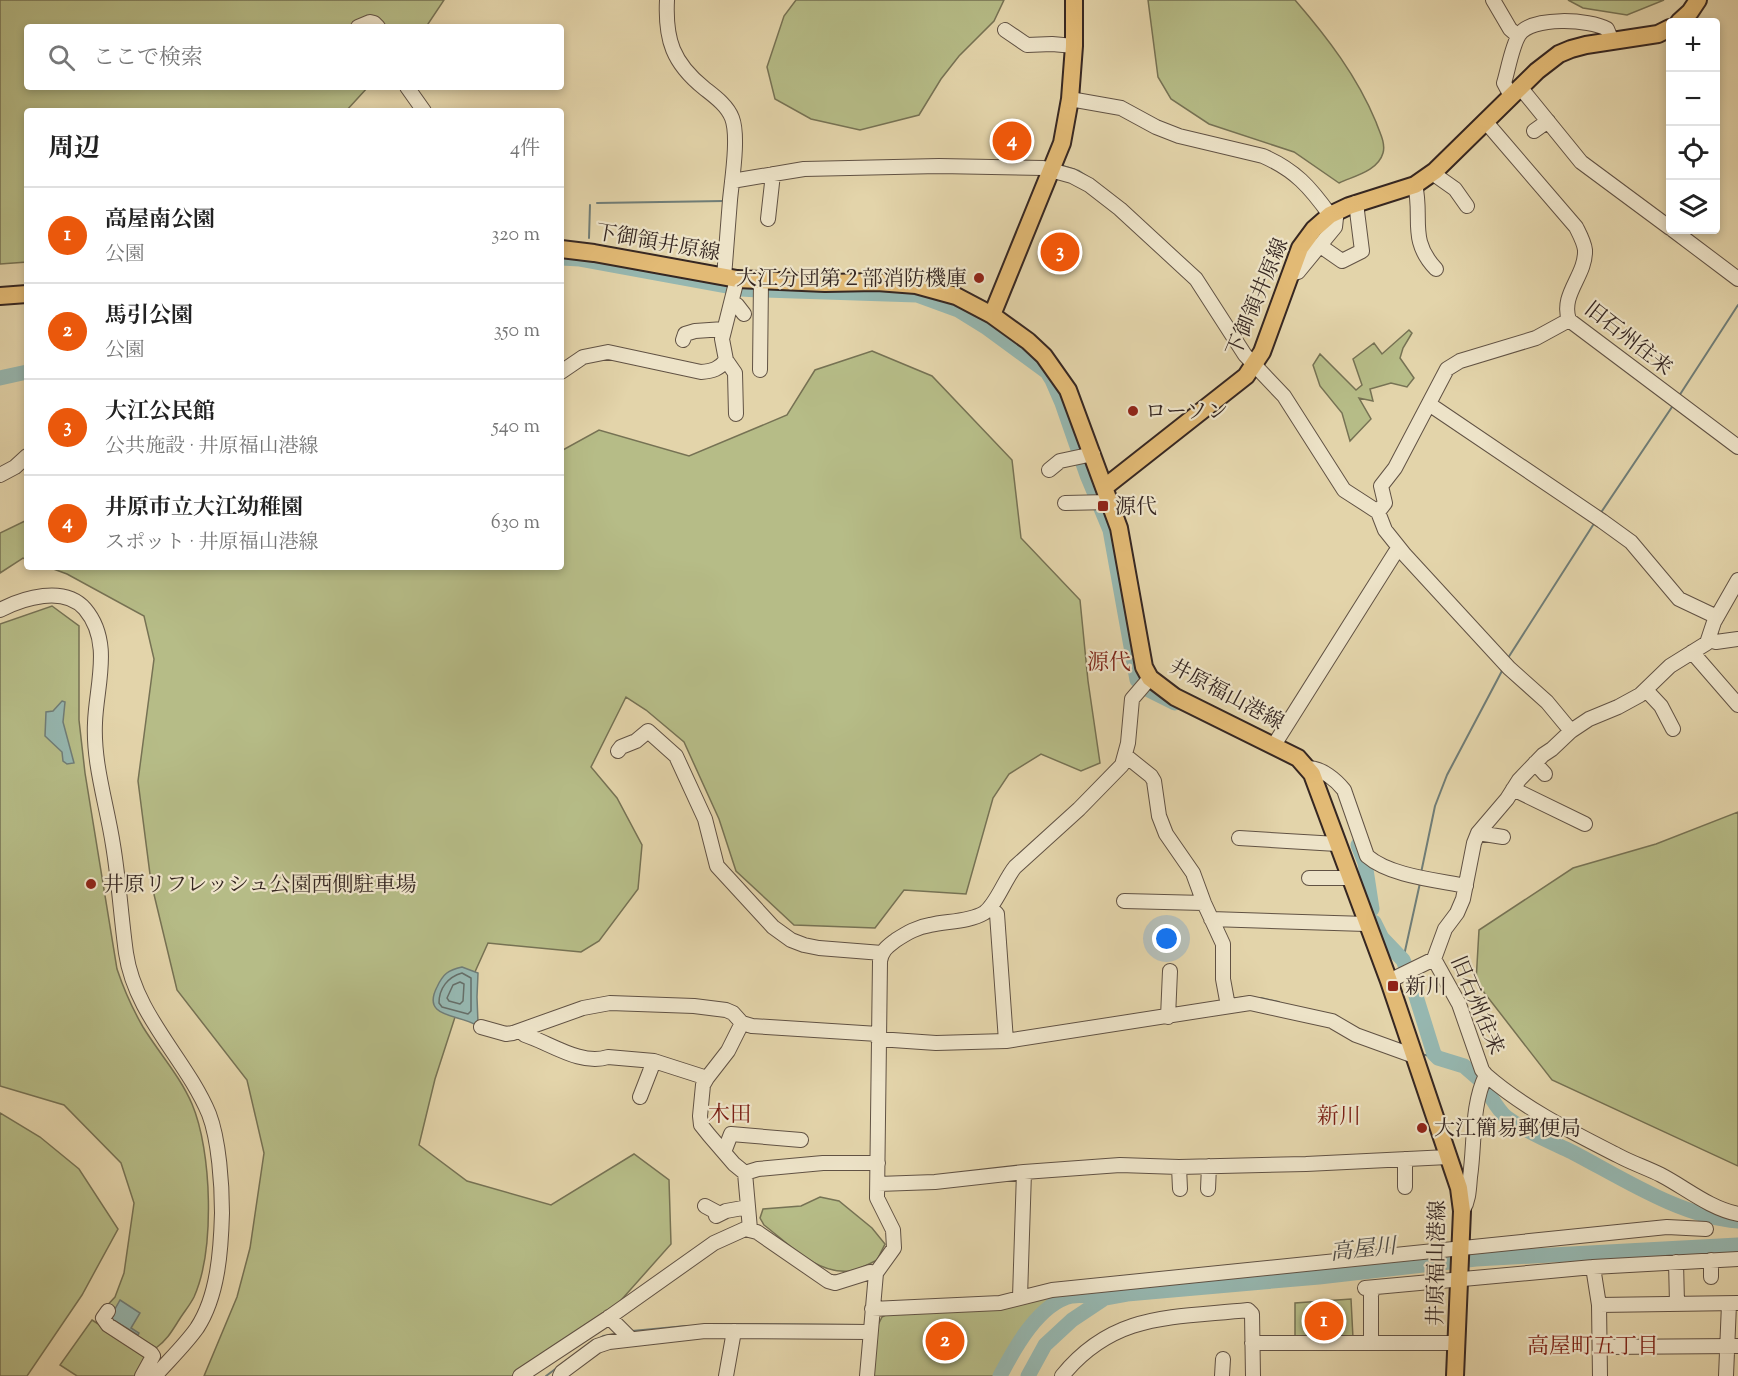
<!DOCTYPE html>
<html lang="ja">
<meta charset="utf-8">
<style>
:root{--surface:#fff;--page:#f6f6f6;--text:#222;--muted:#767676;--line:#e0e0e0;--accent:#ea580c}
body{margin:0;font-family:"Sorts Mill Goudy","Noto Serif JP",serif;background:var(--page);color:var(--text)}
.controls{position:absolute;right:18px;top:18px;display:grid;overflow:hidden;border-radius:6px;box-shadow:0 3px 9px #0003}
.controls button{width:54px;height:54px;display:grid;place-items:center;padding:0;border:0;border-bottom:2px solid var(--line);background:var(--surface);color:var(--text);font:30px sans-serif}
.you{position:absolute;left:1167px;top:939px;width:21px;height:21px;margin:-15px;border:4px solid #fff;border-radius:50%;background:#1a73e8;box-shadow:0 0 0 9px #1a73e833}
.badge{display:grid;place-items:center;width:39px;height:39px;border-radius:50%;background:var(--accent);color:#fff;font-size:20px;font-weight:700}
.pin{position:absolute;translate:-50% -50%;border:3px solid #fff;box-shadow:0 2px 6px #0006}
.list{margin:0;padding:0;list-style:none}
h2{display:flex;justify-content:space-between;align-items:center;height:78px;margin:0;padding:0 24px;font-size:26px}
h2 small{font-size:20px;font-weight:400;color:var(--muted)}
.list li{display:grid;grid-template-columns:39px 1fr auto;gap:18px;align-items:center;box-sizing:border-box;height:96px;padding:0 24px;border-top:2px solid var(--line)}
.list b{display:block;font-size:22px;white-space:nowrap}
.list p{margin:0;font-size:20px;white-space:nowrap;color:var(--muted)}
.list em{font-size:20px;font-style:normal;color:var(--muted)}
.icon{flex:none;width:33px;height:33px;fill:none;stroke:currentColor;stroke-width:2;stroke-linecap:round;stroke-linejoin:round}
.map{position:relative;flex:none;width:1738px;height:1376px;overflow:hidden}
.search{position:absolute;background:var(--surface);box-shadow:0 3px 9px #0003;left:24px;top:24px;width:540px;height:66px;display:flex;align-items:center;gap:15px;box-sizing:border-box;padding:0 21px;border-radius:6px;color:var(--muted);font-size:22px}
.panel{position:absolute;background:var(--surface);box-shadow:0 3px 9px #0003;left:24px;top:108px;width:540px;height:462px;border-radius:6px}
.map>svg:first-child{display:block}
.green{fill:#b6bc87;stroke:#767254;stroke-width:1.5}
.water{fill:#96b7b0;stroke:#707d77;stroke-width:1.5}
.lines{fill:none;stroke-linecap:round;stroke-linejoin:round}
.shore{stroke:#666f69;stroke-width:1.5}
.stream{stroke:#707d77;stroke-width:2}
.river{stroke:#96b7b0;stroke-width:15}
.minor-casing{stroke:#615244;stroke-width:16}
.major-casing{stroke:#362722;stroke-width:20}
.minor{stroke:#ede3c8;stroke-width:14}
.major{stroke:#e2ba75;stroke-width:16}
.poi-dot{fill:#8f2418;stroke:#ede3c8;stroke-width:2}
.labels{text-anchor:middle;stroke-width:4.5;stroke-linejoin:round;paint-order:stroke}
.street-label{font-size:21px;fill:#362722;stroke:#ede3c8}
.poi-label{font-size:21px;fill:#362722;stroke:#ede3c8;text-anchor:start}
.neighbourhood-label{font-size:22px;fill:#7a1f14;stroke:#ede3c8}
.water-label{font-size:22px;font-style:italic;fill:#4e4b46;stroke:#ede3c8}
</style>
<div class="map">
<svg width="1738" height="1376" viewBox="0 0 1738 1376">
<rect width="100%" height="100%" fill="#e3d4aa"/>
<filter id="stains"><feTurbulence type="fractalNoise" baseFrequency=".00333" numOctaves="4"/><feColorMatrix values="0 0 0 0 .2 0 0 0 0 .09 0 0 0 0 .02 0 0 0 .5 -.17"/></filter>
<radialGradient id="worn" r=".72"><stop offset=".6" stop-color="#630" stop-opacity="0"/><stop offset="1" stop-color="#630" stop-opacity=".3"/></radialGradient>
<path class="green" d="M0,0H444L426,27H27V87H368L346,111H27V262L0,264Z
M796,0H1004L994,21L959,56L941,79L919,115L860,130L811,119L775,99L767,67L784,16Z
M1148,0H1295C1327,37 1357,76 1376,122C1379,131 1386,143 1383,153C1378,171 1354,176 1339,183L1294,152L1209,124L1171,99L1158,77Z
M1568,0H1664L1627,15L1583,8Z
M1409,330L1412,333L1403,348L1400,358L1414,378L1407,387L1391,383L1370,389L1373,401L1359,398L1371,419L1350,441L1342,413L1320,386L1313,365L1320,354L1356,390L1362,385L1353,359L1374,343L1382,354Z
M872,351L932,376L1012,460L1021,538L1080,600L1088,681L1100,763L1081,771L1041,754L1009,774L993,798L966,894L904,890L875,928L794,925L736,871L719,819L684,742L646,710L626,697L591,767L617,798L642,845L638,889L599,941L581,952L488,943L456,1014L435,1079L419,1145L467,1181L551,1205L634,1154L669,1180L671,1244L607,1316L515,1376H204L237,1297L250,1248L264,1153L247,1080L177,990L151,882L138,781L154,659L144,616L67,574L48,567H561V451L599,430L689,456L787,415L815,370Z
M27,520V560L23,558L0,573V533Z
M52,606L79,626V720L85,773L117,969C124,990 132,1008 143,1027C159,1053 180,1076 192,1104C212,1151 215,1250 194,1297C190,1305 184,1312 179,1320C172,1331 167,1340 156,1348L99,1314L115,1297L124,1273L134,1203L121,1163L64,1105L0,1086V624Z
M1738,812V1166L1552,1080L1476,982L1479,930L1573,868L1656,844Z
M0,1113L40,1137L79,1169L118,1229L82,1295L27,1376H0Z
M820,1197L839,1201L872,1228L885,1244L877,1260C869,1264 859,1270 850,1271C817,1275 789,1244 764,1225L760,1218L763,1209L801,1206Z
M1051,1295L1055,1301C1024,1320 1013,1345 996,1376H873L877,1327L882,1317L895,1310Z
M1351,1299L1353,1338L1295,1339V1303Z
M92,1320L148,1355L137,1376H77L60,1365Z"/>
<path class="water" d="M62,701L65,702L63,722L74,763L67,764L63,761L62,752L45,736L46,712L53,711Z
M462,967L478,973L477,997L478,1023L476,1025C458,1014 421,1018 437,987C443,974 448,970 462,967Z
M120,1300L140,1313L131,1328L139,1333L138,1335L110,1318Z"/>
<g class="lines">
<path class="shore" d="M462,973L471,978V1011L468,1014L442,1007L439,1003C439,988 448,977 462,973Z
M460,982L464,984L463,1001L460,1004L449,1001L447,998L453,985Z"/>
<path class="stream" d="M1063,166L1079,171L1088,177
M597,203L724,201
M589,238L590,205
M1679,396L1738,305
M1600,514L1674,404
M1508,658L1595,522
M1421,873L1435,806L1447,775L1503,669
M1403,960L1420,883
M1261,998L1279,1002
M1231,999L1246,997
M1421,1054L1438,1058
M1051,1298L1072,1296
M710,1324L866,1325
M632,1331L686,1326
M600,1338L603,1336L617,1334
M546,1376L558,1367"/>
<path class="river" d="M561,258L580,259L733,287
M741,289L758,290
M765,290L917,295L958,310L987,328L1047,372L1052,380L1062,403L1087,475L1110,530L1137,680
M0,378L27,372
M1143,687L1175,703
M1358,845L1365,863L1372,909
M1374,922L1382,938L1403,960L1406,967
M1410,977L1434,1054L1438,1058L1464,1066L1479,1079
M1487,1091C1493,1100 1498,1110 1506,1117C1524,1131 1551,1142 1572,1152C1622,1178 1681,1217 1738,1221
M1000,1376C1014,1349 1039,1303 1072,1296C1083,1294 1095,1297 1105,1298
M1028,1376L1045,1345L1072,1320L1105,1298L1127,1294L1319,1277L1476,1259L1738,1245"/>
<defs>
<path id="minor" d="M667,0C665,40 673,63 704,88C714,96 727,105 732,118C739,136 732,179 730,200C728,225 726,251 724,277
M1493,0L1510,29L1518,36
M358,27L370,22L374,23L378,27
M1005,30L1027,45L1052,44L1074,46
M407,87L424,111
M1520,87L1581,162L1670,228
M1511,96L1504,83C1508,70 1512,46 1519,35C1531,16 1590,19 1607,29L1612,41
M1070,99L1121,108L1156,127L1179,136L1263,156C1295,170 1310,187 1330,215
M1485,121L1576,227C1580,235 1584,242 1585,250C1586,276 1560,294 1569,320L1738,447
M1534,131L1548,121
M1435,171L1438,177L1455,189L1467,206
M732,181L804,169L939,166L1043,168L1072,176L1089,185L1120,209L1196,279L1245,355L1284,396L1344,490L1378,512L1385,530L1405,555L1509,668L1547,702L1571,731
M1415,185C1423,217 1408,240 1436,269
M768,219L773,174
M1673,230L1738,279
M1319,245L1342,261L1362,251L1356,203
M1290,274L1298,272L1335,227L1336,218L1333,213
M731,303L737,305L744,314
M683,340L685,334L695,331L724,329
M760,370L761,281
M561,372L583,357L608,352L701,372C713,371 719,369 726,360
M1429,404L1602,521L1631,542L1679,599L1717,617
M736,414L735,373L726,360L722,339L737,279
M1049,470L1060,461L1093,454
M0,475L15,467L27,456
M1065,503L1110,502
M1378,512L1385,503L1381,486L1395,468L1447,369L1460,361L1536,338L1569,320
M0,610C23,598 64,585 85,609C113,642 96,686 95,723C93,764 107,805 113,845C119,881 121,917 126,953C135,1015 186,1059 209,1114C219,1140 222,1185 222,1213C221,1250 218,1296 197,1328C185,1345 169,1360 155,1376
M1709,640L1716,642L1738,639
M1692,652L1738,705
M1646,690L1661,706L1673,729
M1274,745L1395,553L1399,548
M618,751L621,747L636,741L648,731L676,756L705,819L717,866L773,927L791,940L804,945L819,948L882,953
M1126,756L1151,776L1154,781L1159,816L1166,834L1193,873L1204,903L1223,944V979L1228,1006
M1535,763L1545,774
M1308,768C1322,768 1336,780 1344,790L1367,856C1390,876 1436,880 1466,886
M1513,789L1585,824
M1478,833L1503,837
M1239,838L1337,844
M1309,878H1349
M1124,901L1204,903
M990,907L997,914L1006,1041
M1211,919L1366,924
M1389,981L1434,959
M1168,1017L1170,971
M742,1023L728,1051L707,1078L703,1085L700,1116L701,1125L709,1135L734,1164L745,1173L750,1229
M481,1027L506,1034L513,1033L583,1008L610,1003L694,1006L726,1010L733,1013L742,1023L752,1026L878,1034
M520,1031L525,1035C550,1043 581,1066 608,1057L654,1061L707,1078
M878,1039L936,1043L1006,1041L1250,1003L1332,1021L1356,1035L1414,1056
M1486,1075C1525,1109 1572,1132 1619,1156C1632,1163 1647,1168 1661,1175C1686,1188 1709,1208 1738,1214
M640,1097L654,1061
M724,1152L731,1134L801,1140
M1179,1167L1180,1189
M745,1173L758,1169L823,1163H878
M878,1184L935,1182L1024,1172L1120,1165L1179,1167L1306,1164L1448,1157
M1405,1187V1159
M1208,1189L1209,1166
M705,1206L720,1214
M1463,1210C1469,1200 1469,1188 1470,1177C1475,1144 1471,1106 1486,1075L1482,1070L1459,1004L1434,959L1445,929L1457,913L1463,899L1474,843L1478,833L1507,799L1519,780L1543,755L1552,749L1571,731L1589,719L1618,707L1640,695L1670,666L1707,643L1714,622L1738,580
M716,1216L726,1211L748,1207
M1676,1262L1677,1303
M1593,1267L1599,1305L1600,1376
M1711,1277V1260
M1365,1288L1593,1267L1738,1259
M1020,1297L1024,1172
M1599,1305L1738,1303
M872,1309L1000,1303L1052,1290L1667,1227L1706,1229
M108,1311L103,1318L108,1325L151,1353L153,1356L142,1376
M609,1317L631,1339
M1252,1343H1457
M1371,1343V1295L1373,1288
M1600,1347L1738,1346
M520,1376L611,1316L714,1243L745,1229L757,1232L828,1281L835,1283L870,1272L876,1273
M560,1376L562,1372L597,1346L609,1342L705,1331L870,1332
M726,1376L734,1331
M867,1376L876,1273L894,1248L893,1230L877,1198L880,961C882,950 887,947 896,940C907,933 917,927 930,925C946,921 969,922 984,913C996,905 1005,879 1015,867L1079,809L1122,765L1128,743L1132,699L1150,678
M1062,1376C1114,1312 1173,1318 1248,1310L1252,1314L1253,1376
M1222,1376L1223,1359
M1726,1376L1729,1304"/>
<path id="major" d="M1679,22L1690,12L1698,0
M561,249L594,253L737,279L825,283L877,282L916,285L956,296L992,315L1028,341L1044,356L1068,390L1119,528L1144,667L1150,678L1175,697L1298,758L1312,774L1389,981L1459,1188L1462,1211L1455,1376
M0,296L27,294
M992,315L1062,143L1070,99L1074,46V0
M1105,487L1246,376L1262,352L1300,248L1314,229L1330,215L1349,206L1415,185L1435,171L1537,71L1559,54L1571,49L1586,45L1658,34L1670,28"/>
</defs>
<use href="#minor" class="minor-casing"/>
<use href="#major" class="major-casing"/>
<use href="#minor" class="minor"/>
<use href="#major" class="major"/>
</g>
<g class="poi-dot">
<circle cx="979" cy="278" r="6"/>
<circle cx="1133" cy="411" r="6"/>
<rect x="1097" y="500" width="12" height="12" rx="3"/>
<circle cx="91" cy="884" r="6"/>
<rect x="1387" y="980" width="12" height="12" rx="3"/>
<circle cx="1422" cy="1128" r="6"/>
</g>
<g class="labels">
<g class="street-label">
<text transform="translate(658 242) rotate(10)" y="7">下御領井原線</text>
<text transform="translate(1257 297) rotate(-67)" y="7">下御領井原線</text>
<text transform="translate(1629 338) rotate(38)" y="7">旧石州往来</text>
<text transform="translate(1227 694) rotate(28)" y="7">井原福山港線</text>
<text transform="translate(1478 1005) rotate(67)" y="7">旧石州往来</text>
<text transform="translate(1436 1263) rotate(-89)" y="7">井原福山港線</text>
</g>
<g class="poi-label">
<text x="967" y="285" text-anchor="end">大江分団第２部消防機庫</text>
<text x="1145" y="418">ローソン</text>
<text x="1115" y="513">源代</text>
<text x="103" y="891">井原リフレッシュ公園西側駐車場</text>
<text x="1405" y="993">新川</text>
<text x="1434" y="1135">大江簡易郵便局</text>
</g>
<g class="neighbourhood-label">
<text x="1109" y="669">源代</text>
<text x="730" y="1121">木田</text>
<text x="1339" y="1123">新川</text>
<text x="1593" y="1353">高屋町五丁目</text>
</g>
<g class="water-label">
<text transform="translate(1363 1248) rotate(-6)" y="8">高屋川</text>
</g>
</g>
<rect width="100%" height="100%" filter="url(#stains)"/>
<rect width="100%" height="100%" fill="url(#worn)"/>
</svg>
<div class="controls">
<button>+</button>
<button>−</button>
<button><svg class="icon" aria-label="locate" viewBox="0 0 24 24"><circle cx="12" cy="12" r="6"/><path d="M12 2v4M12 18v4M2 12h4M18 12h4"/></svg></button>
<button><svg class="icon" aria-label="layers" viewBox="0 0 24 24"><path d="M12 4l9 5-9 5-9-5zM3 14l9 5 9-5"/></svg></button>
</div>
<div class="you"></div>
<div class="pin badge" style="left:1324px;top:1321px">1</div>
<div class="pin badge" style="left:945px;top:1341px">2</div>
<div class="pin badge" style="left:1060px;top:252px">3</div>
<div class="pin badge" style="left:1012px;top:141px">4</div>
<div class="search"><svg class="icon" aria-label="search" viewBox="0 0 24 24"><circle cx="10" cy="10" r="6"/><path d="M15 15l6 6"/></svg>ここで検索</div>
<section class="panel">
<h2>周辺<small>4件</small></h2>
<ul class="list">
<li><span class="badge">1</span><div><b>高屋南公園</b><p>公園</p></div><em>320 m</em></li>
<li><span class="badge">2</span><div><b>馬引公園</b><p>公園</p></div><em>350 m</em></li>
<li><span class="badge">3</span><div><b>大江公民館</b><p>公共施設 · 井原福山港線</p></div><em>540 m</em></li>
<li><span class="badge">4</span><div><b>井原市立大江幼稚園</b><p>スポット · 井原福山港線</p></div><em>630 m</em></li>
</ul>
</section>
</div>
